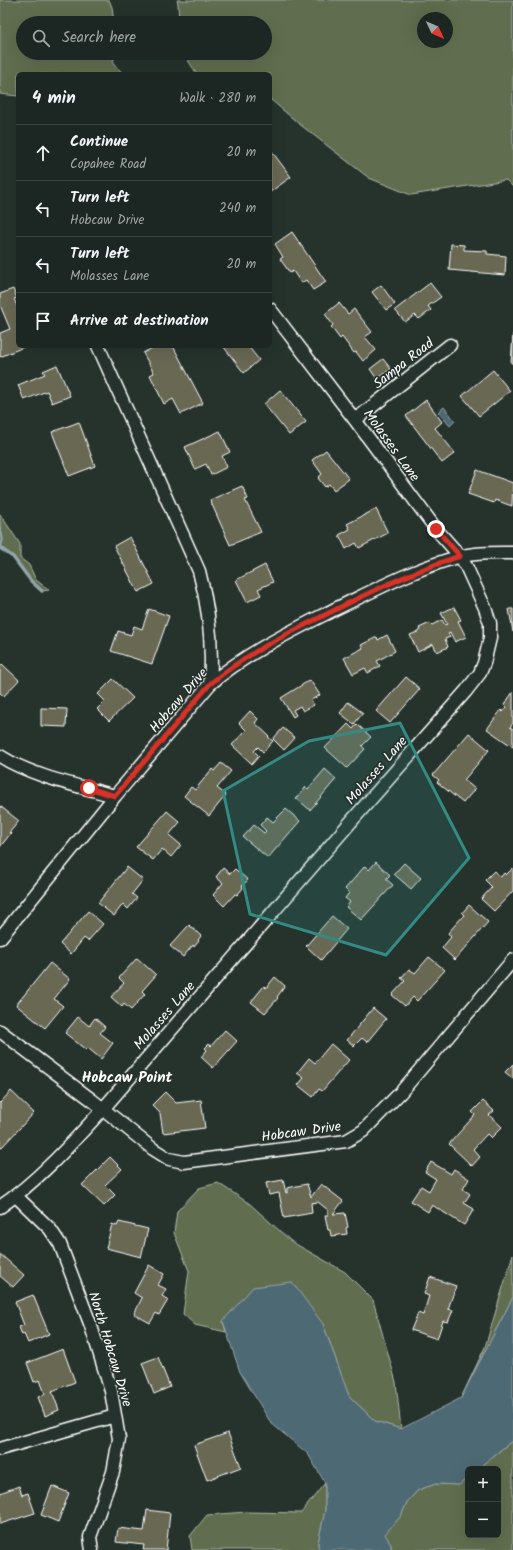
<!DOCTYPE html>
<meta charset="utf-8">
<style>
:root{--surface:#1c2622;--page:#252e2a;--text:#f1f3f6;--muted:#a0a5a5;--line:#3a4340}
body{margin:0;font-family:Kalam,sans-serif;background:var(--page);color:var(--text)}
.controls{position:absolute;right:12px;bottom:12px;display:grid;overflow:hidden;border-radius:6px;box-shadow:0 4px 16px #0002}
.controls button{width:36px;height:36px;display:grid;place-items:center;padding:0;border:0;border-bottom:1px solid var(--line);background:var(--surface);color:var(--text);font:20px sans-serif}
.compass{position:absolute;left:417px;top:12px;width:36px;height:36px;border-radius:50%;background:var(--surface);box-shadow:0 4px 16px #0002;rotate:134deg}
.stop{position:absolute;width:12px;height:12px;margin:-9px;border:3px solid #d93025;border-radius:50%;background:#fff}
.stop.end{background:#d93025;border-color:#fff;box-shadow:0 1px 4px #0008}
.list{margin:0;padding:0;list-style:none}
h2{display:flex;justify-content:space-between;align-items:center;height:52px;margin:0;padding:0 16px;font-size:17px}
h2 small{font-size:13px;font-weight:400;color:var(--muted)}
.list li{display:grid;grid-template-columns:26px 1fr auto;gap:12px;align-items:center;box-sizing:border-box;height:56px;padding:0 16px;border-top:1px solid var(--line)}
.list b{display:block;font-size:15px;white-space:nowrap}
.list p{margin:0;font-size:13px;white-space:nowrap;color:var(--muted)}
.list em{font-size:13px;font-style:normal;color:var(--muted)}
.icon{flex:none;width:22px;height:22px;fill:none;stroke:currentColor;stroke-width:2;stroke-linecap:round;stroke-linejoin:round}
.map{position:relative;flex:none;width:513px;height:1550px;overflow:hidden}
.search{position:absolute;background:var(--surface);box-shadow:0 4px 16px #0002;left:16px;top:16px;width:256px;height:44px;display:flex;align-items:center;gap:10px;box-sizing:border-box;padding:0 14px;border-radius:22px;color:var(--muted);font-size:15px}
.panel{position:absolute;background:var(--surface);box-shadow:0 4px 16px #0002;left:16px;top:72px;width:256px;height:276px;border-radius:6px}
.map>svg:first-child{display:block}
.green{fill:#616e50;stroke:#b0b6a8;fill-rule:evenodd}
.water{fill:#4d6973;stroke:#94a5ab}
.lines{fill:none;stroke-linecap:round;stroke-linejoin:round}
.stream{stroke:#94a5ab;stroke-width:3.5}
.building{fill:#676752;stroke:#fff}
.minor-casing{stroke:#fff;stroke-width:15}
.minor{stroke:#26332d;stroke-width:12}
.route{stroke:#d93025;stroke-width:5}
.marked{fill:#338b84;fill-opacity:0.2;stroke:#338b84;stroke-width:3;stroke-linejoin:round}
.labels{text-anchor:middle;stroke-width:3.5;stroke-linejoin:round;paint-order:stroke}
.street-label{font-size:14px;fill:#fff;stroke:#26332d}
.neighbourhood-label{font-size:15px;font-weight:bold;fill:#fff;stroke:#26332d}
</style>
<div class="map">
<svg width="513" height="1550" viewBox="0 0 513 1550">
<rect width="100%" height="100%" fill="#26332d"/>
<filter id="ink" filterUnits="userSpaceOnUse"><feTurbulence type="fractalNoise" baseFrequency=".025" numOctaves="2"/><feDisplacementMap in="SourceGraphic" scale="8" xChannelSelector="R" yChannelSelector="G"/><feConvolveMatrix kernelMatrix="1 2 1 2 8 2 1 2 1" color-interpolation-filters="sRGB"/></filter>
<g filter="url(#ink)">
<path class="green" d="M0,0H109L112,7L114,23H23V53H115L113,64L124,74H18V96L0,94Z
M177,0H513V187L506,180L411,195L369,178L298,123L270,99V74H197L183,53H265V23H179L178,4ZM423,18H447V42H423Z
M0,514L20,544V558L29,565L36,580L49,590L42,591L31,581L13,557L0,548L1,541Z
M218,1183L250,1204L292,1242L345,1272L373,1300L396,1382L401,1429L375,1421L349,1396L323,1324L223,1321L226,1332L195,1325L183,1314L189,1271L174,1233L177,1211L199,1188Z
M513,1254V1297L461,1398L485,1347Z
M513,1440V1550H391V1545L384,1534L401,1516L407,1502L418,1490L436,1484L459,1485L468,1477V1535H498V1469H477Z
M325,1483V1511L318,1543L319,1550H192L190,1536L207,1515L246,1512L301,1513Z"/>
<path class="water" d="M444,407L455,421L450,426L438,412Z
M292,1282L323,1324L349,1396L375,1421L401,1429L461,1398L513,1297V1440L477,1469H468V1477L459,1485L436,1484L418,1490L407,1502L401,1516L385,1534L391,1545V1550H319L318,1543L325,1511V1483L308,1454L271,1423L240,1372L223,1321L253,1287Z"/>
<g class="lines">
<path class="stream" d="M0,530L2,539L0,548L13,557L31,581L42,591"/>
</g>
<path class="building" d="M270,149L291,177L270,192Z
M292,232L326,282L313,290L306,280L301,283L293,271L290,273L280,259L283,257L275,244Z
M451,244L464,245V250L487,251V254L506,256L505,275L449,270Z
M430,283L441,297L428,306L431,310L419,319L415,315L405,322L395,310Z
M381,285L395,304L386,310L372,292Z
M13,289L17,298L14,299L18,308V346H26L0,357V333L10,329L0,305V294Z
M339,303L348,314L354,309L372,332L365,337L376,350L363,361L356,352L354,353L342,337L340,339L331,327L333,325L325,314Z
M513,334V363H511Z
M156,346H173L203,403L181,414L173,399L164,404L150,375L154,373L143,353Z
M223,346H248L259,360L244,373Z
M383,359L391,369L377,379L370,369Z
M57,365L70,396L52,403L47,391L24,400L18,385L45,374L43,371Z
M493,370L510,391L479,416L462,396Z
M280,390L306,422L289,435L264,404Z
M426,400L442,422L435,428L455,453L442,463L406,416Z
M79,422L95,466L69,476L52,432Z
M220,431L230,452L222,456L227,467L211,475L206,464L195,469L185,447Z
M326,450L349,479L334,490L329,484L325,487L318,478L322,474L312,460Z
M477,470L513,483L512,506L495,500L494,503L468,494Z
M242,486L248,499L245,500L261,532L230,545L210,500Z
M376,509L388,533L359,548L356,543L346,549L339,535L350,529L347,524Z
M130,537L154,584L138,592L114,546Z
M265,565L273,582L258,589L261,595L247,602L236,580Z
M454,607L461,620L458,621L466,637L455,642L450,632L448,633L450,637L445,639L448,647L437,652L433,644L418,652L410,635L420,631L419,628L430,623L432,625L442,620L445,625L447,624L441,613Z
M149,609L169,616L152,664L111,651L118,631L131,635L134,626L142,629Z
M509,609H513V632Z
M387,635L395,651L377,661L380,666L368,673L365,668L353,674L344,658L363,648L361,645L377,637L378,640Z
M2,664L19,680L4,696L0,693V666Z
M406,677L420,689L390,723L376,711Z
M113,679L133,698L109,721L97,709L105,701L98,694Z
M310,680L320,695L311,700L314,705L303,711L300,706L293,710L296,715L293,717L281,698Z
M513,692V723L510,727L513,729V747L487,729L501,710L503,712L507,707L504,705Z
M348,702L363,713L354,724L340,713Z
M41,708L67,709L66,727L41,726Z
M250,711L258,719L255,723L269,736L268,737L273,741L263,752L258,747L254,751L259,756L252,764L232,745L246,730L239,723Z
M348,724L353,729L357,724L371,737L362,746L365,749L347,768L325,748Z
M283,728L295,738L284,750L273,739Z
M469,733L489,750L464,780L475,789L463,803L437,782L439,780L433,775Z
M221,763L231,771L217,788L226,795L209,816L184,796L191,787L195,790L212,769L214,771Z
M325,769L336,779L310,810L296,798L306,787L308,789Z
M0,806L19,821L9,833H11L0,847Z
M286,809L300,821L268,858L243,837L254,825L264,833L266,831L260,825L267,817L273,822Z
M167,811L180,822L169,835L181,845L171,857L162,849L153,860L136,847Z
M376,862L390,875L386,879L393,885L361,920L346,907L350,902L345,898L349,893L345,889L365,866L369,870Z
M404,863L421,878L411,889L394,874Z
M127,867L143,880L132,894L137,898L128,909L123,904L114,916L98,903Z
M223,868L230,874L235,869L248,880L242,886L243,888L237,895L235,894L224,906L213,895L223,883L216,877Z
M513,868V891L494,911L481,899L492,887L485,880L494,871L501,877L504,873L506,875Z
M469,905L488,922L455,960L442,948L451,937L448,933L464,915L462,913Z
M88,911L103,924L88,941L84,938L71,954L60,944Z
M332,916L347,929L321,960L306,946Z
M189,925L201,936L198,940L199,941L194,947L193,945L183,957L170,946Z
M429,957L445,970L417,1001L413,997L405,1006L392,995L405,981L401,978L409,969L415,973Z
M137,958L156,975L142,991L145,994L131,1010L124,1004L122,1007L111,997L124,983L119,978Z
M50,963L70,979L54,999L63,1006L45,1028L16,1005Z
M275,977L285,986L277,997L278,998L265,1013L251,1002L264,986L266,988Z
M373,1008L386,1019L367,1042L362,1038L354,1046L347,1040Z
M78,1017L89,1026L95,1018L105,1027L100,1033L113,1043L101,1059L88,1048L86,1050L65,1033Z
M225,1030L237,1041L213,1068L201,1057L207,1050L205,1048L209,1044L211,1046Z
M331,1044L349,1060L322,1091L319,1089L313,1097L298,1085L304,1078L297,1073L309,1058L315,1063Z
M513,1064V1079L505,1072Z
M11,1091L34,1113L0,1149V1103Z
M165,1092L176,1103L201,1100L205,1128L163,1133L160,1113L152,1105Z
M483,1101L494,1111L489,1115L502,1127L491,1138L487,1134L473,1149L480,1157L472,1166L449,1144L475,1115L472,1112Z
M110,1157L122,1169L105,1185L115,1195L104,1206L82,1185Z
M431,1162L451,1174L454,1169L469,1179L463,1189L470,1194L464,1203L474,1209L464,1225L432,1205L428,1212L411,1201L421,1186L429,1191L436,1179L425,1172Z
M283,1180L286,1193H287V1188L307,1184L311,1197L321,1184L343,1201L333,1214L345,1213L348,1227L346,1228L347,1234L331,1236L330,1230H328L325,1215H328V1210L318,1202L311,1203L312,1213L284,1218L279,1193L269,1195L266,1183Z
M119,1222L148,1229L141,1257L106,1248L112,1224L117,1226Z
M0,1254L24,1275L13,1287L0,1276Z
M149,1265L164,1274L158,1285L166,1289L162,1296L168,1300L159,1315L156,1313L150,1323L134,1314L142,1298L134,1293Z
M430,1277L456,1286L448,1309L453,1310L448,1322L443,1321L437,1339L411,1330L418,1313L423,1315L429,1296L424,1294Z
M33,1295L49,1334L28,1343L24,1334L22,1335L19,1327L24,1325L15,1302Z
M63,1349L75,1382L52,1391L59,1410L45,1416L38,1397L45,1394L40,1380L34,1382L27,1363Z
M158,1357L170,1387L154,1394L142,1363Z
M228,1433L241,1467L207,1480L194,1445Z
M19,1486L22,1495L28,1493L35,1513L0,1524V1493Z
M52,1486L69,1493L58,1522L41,1515Z
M147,1510L170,1513L166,1550H143L144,1545L116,1542L118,1528L144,1531Z"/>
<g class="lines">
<defs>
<path id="minor" d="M98,346L199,571C209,608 213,645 210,684
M355,420L450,345
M0,756C31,776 79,786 115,796
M0,938L115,796L210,684C248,652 292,631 335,609C375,590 416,568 458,557C474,552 497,553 513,553
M0,1031L92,1100L153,1149L169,1159L184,1162L346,1141L363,1131L401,1092L513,960
M16,1196L50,1229L60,1244L91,1326L111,1391L119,1439L113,1472L90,1537L92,1550
M0,1207C39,1180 71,1144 103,1109L355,817L466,691L480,673L484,663L490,638V623L485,608L466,566L460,556L436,529L355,420L270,309
M0,1449L115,1416"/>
</defs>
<use href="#minor" class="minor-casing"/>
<use href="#minor" class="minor"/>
</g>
</g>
<g class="lines" filter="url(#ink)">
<path class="route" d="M89,788L115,796L210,684C244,655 283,636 323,616C368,593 411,572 460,556L436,529"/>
</g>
<path class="marked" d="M400,723L469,858L386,955L250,914L223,791L309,741Z"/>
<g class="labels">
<g class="street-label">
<text transform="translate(403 363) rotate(-38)" y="5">Sampa Road</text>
<text transform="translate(392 445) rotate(54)" y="5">Molasses Lane</text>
<text transform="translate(178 700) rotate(-49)" y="5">Hobcaw Drive</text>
<text transform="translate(376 770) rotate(-49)" y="5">Molasses Lane</text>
<text transform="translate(164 1015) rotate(-49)" y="5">Molasses Lane</text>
<text transform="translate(301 1131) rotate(-8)" y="5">Hobcaw Drive</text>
<text transform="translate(111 1349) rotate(73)" y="5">North Hobcaw Drive</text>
</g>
<g class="neighbourhood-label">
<text x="127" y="1082">Hobcaw Point</text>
</g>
</g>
</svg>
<div class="controls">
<button>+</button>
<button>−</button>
</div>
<svg class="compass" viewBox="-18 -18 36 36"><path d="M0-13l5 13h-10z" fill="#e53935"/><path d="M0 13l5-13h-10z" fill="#a0a5a5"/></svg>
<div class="stop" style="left:89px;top:788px"></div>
<div class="stop end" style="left:436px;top:529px"></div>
<div class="search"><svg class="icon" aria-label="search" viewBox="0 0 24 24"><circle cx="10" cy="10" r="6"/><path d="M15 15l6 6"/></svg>Search here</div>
<section class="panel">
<h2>4 min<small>Walk · 280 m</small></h2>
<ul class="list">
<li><svg class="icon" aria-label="ahead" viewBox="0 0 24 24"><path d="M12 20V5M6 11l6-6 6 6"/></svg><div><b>Continue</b><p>Copahee Road</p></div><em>20 m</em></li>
<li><svg class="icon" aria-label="left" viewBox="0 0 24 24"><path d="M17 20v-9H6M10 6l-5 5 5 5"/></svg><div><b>Turn left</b><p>Hobcaw Drive</p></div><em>240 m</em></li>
<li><svg class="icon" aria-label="left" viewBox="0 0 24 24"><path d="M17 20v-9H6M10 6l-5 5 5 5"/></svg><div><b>Turn left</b><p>Molasses Lane</p></div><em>20 m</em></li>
<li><svg class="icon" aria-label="arrive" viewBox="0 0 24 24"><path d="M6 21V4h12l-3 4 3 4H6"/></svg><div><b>Arrive at destination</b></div></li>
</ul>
</section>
</div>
